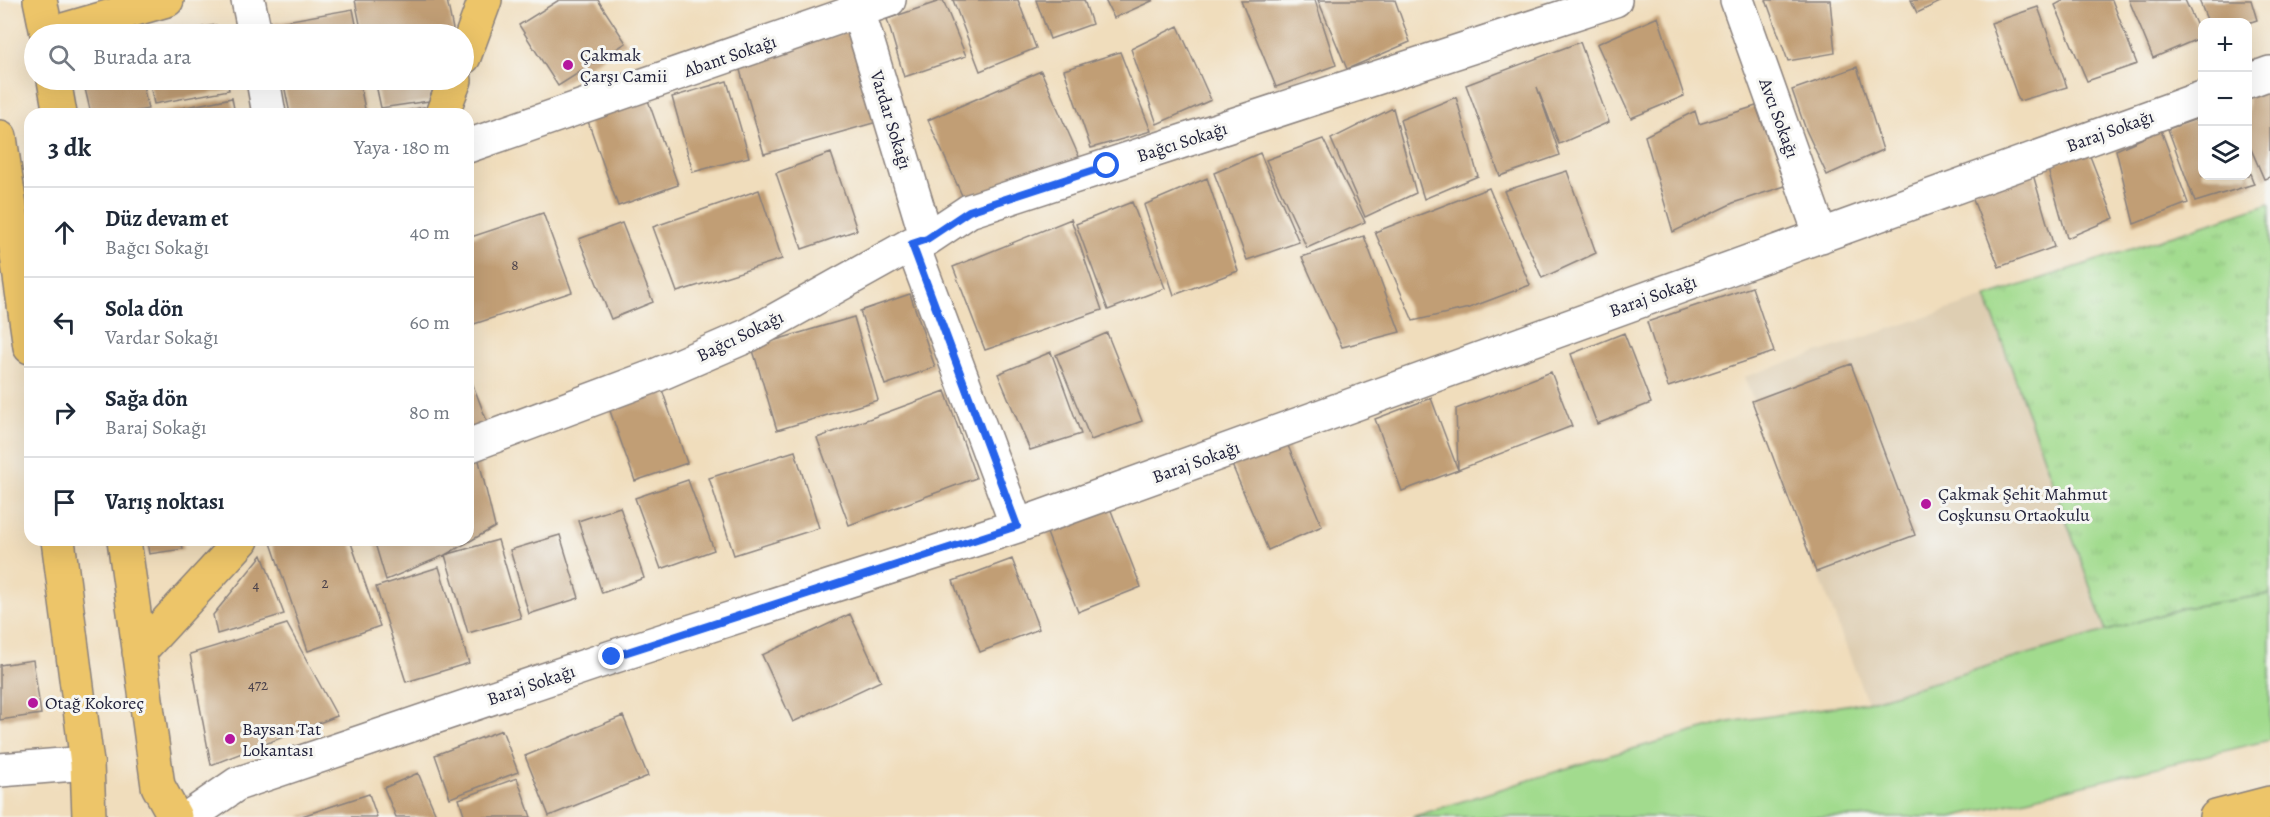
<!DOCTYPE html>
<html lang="tr">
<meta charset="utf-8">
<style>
:root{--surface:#fff;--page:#f2f2f3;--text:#1f2937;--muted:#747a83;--line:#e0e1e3}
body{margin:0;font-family:Alegreya,serif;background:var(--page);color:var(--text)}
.controls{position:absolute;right:18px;top:18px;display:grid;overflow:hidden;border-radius:12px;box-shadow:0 6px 24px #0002}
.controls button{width:54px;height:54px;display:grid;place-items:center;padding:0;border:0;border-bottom:2px solid var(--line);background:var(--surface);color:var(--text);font:30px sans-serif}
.stop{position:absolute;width:18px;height:18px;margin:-14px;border:4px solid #2563eb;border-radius:50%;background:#fff}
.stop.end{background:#2563eb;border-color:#fff;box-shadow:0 2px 6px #0008}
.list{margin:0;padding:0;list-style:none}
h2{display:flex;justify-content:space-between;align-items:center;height:78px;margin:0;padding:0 24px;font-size:26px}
h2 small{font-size:20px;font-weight:400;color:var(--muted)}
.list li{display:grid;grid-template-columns:39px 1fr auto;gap:18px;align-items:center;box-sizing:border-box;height:90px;padding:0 24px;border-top:2px solid var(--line)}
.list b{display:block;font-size:22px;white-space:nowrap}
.list p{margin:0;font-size:20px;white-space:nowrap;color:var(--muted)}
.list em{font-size:20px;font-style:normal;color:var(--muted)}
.icon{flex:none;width:33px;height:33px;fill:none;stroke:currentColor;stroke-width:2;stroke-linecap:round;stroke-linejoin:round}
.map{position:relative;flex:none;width:2270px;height:817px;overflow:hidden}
.search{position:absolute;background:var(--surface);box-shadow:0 6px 24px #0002;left:24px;top:24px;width:450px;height:66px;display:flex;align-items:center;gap:15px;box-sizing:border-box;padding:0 21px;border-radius:33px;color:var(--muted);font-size:22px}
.panel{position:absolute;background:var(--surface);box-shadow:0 6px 24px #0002;left:24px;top:108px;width:450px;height:438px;border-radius:18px}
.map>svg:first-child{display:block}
.built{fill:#deceb2}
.grass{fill:#a2db8e;stroke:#627e64;stroke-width:1.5}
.park{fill:url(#park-tufts);stroke:#627e64;stroke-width:1.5}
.building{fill:#c19e75}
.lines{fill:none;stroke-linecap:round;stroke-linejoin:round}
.minor-casing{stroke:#89807c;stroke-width:36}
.tertiary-casing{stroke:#89807c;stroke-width:36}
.primary-casing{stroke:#89807c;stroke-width:36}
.motorway-casing{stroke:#89807c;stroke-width:36}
.minor{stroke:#fff;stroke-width:33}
.tertiary{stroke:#fff;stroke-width:33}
.primary{stroke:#edc569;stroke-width:33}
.motorway{stroke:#edc569;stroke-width:33}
.route{stroke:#2563eb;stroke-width:8}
.poi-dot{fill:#b5179e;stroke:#f6f6f2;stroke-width:2}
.labels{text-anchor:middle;stroke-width:6;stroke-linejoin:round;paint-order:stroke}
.number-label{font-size:15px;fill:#4a414a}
.poi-label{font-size:18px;fill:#22223b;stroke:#f6f6f2;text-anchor:start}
.street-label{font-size:18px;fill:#22223b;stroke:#f6f6f2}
</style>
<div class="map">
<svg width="2270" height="817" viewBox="0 0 2270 817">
<defs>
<pattern id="park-tufts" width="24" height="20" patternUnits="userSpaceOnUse" patternTransform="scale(1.5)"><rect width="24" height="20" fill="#a2db8e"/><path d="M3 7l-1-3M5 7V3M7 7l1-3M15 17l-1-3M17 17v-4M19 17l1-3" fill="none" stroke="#8bbc7b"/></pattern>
</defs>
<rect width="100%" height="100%" fill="#f6f6f2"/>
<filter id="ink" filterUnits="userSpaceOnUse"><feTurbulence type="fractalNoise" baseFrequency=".0167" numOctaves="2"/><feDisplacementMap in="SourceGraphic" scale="12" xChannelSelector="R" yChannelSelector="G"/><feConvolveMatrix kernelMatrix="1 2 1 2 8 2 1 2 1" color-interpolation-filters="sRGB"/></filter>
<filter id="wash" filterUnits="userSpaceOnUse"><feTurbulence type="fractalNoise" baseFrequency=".008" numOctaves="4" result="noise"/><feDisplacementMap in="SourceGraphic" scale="24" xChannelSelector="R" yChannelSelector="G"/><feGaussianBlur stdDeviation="1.35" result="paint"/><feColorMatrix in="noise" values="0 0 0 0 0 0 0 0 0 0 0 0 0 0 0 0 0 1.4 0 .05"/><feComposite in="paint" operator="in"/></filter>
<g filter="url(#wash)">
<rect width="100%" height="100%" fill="#f0ddbc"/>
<path class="built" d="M1986,297L2106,631L1867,702L1744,377Z"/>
<path class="grass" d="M2270,594V740L1952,817H1412L1593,760L1729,722L1867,702L2183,608Z"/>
<path class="park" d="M2270,203V594L2183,608L2106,631L1986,297Z"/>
<g id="blocks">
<path class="building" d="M355,0H447L454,34H362Z
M559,0H598L626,43L558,86L519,25Z
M943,0L966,56L904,77L887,19Z
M953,0H1018L1036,48L980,71Z
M1036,0H1084L1092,24L1050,39Z
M1105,0H1154L1114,18Z
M1315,0L1336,65L1276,87L1241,1Z
M1318,0H1395L1410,42L1347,69Z
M1766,0H1830L1835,53L1788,61Z
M1911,0H1944L1917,13Z
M2064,0H2112L2137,64L2087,81L2055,5Z
M2129,0H2185L2202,37L2153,58Z
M2199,0H2251L2257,20L2248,23L2208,22Z
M2038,7L2067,87L2019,101L1991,23Z
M353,9L358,34H277L274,23Z
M1658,17L1684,96L1631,118L1597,44Z
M216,25L218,34H172V33Z
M1178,26L1211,100L1157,124L1131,49Z
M851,31L877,122L764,154L738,63Z
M1580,42L1609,122L1559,144L1537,87L1560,155L1500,176L1466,85Z
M1120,52L1151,131L1091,148L1064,70Z
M1857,67L1883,150L1827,175L1806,130L1792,90Z
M1041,71L1081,161L969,211L928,120Z
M83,80H142L148,109L124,114H91Z
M149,80H227L229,90L154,104Z
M283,80H359L366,114H290Z
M375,80H436L429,101L381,108Z
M727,81L749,157L693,172L672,97Z
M2270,83V177L2264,179L2248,142V93Z
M643,86L678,185L618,206L583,107Z
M1456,97L1478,176L1424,199L1400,120Z
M232,98L235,114H158L157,113Z
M1756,106L1785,186L1733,203L1673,232L1645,136L1695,111L1699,124Z
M424,107L423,114H396V113Z
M1393,108L1416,193L1365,217L1331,139Z
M2202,117V176H2248V168L2254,184L2195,202L2168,129Z
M2161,130L2188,203L2134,224L2116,150Z
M1323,139L1365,222L1307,248L1266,160Z
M2088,151L2114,218L2067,238L2047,166Z
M831,153L857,230L802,249L776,173Z
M1260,153L1299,242L1247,260L1214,173Z
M1567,171L1596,253L1542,278L1504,191Z
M2032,171L2054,247L1999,267L1970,192Z
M1207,178L1238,271L1174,295L1144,205Z
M1489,188L1530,285L1469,308L1413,321L1375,232Z
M759,190L782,259L677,292L653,227Z
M1132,202L1165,288L1108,310L1076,224Z
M543,213L572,292L468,326V238Z
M1071,219L1102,310L985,350L953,267Z
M622,223L653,302L611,319L579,239Z
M1364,236L1400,332L1342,347L1302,257Z
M1752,287L1774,352L1668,387L1647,322Z
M910,294L935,367L885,385L860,311Z
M854,317L878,400L777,430L752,347Z
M1107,333L1142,421L1091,440L1056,355Z
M1624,333L1651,403L1597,424L1571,354Z
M1051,352L1081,434L1030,450L998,374Z
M1851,364L1915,535L1816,572L1752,401Z
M468,372L488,424L468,431Z
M1551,372L1572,426L1458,470L1456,409Z
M657,375L687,463L635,481L604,394Z
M945,391L976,478L849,525L817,438Z
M1431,398L1458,470L1402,491L1375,419Z
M1286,441L1322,526L1268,550L1232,465Z
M475,444L495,527L445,555L498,540L521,618L468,633L445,555L386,580L374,540H468V446Z
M795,451L819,528L734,555L709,478Z
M688,480L714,550L661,569L635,498Z
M620,507L644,578L602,593L578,521Z
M1110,508L1141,587L1078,612L1047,533Z
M560,535L579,598L529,614L510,550Z
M147,540H181L183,549L149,554Z
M270,540H350L380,626L308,651Z
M262,555L284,614L217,634L213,615Z
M1012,559L1039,629L980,652L953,581Z
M439,567L469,663L406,682L376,587Z
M850,614L881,681L793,722L762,655Z
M287,624L337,716L211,765L190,654Z
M33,660L41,714L0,720V665Z
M623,716L648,776L549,816L525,756Z
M502,730L518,772L450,798L435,755Z
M418,773L437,817H396L384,788Z
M517,778L531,817H465L459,799Z
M369,794L377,817H299Z"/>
</g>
</g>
<g filter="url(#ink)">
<use href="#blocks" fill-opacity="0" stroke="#89807c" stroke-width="1.5"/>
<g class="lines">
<defs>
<path id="minor" d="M248,0L255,34
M855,0L927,239
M1737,0L1821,236
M263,80L269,114
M2248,81L2270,73
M468,146L889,0
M912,244L1017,526
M468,446L657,375L749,335L912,244L927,239L969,211L1615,0
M189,817L237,784L612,657L1017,526L2202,98"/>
<path id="tertiary" d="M0,770L87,763"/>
<path id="primary" d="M40,0L47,34
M49,34L167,0
M464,57L485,0
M54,80L60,114
M442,114L455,80
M0,137L30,347
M58,540L87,763L89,817
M124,540L158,786L175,817
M139,652L242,540"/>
<path id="motorway" d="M2216,817L2270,803"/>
</defs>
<use href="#minor" class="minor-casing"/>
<use href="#tertiary" class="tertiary-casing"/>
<use href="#primary" class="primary-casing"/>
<use href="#motorway" class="motorway-casing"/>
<use href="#minor" class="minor"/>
<use href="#tertiary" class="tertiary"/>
<use href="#primary" class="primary"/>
<use href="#motorway" class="motorway"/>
</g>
</g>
<g class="lines" filter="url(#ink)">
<path class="route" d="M612,657L1017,526L912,244L927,239L969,211L1107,166"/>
</g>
<g class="poi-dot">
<circle cx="568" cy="65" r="6"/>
<circle cx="1926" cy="504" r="6"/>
<circle cx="33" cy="703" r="6"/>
<circle cx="230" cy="739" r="6"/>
</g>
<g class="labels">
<g class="number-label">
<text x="515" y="270">8</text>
<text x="325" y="588">2</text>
<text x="256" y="590">4</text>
<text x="258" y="690">472</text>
</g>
<g class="poi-label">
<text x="580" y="61">Çakmak<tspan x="580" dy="21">Çarşı Camii</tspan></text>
<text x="1938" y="500">Çakmak Şehit Mahmut<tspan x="1938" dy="21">Coşkunsu Ortaokulu</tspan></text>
<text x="45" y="709">Otağ Kokoreç</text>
<text x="242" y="735">Baysan Tat<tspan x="242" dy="21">Lokantası</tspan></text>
</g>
<g class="street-label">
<text transform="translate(730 56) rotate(-19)" y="6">Abant Sokağı</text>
<text transform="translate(1779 118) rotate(70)" y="6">Avcı Sokağı</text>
<text transform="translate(891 120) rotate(73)" y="6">Vardar Sokağı</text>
<text transform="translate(2110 131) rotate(-20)" y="6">Baraj Sokağı</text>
<text transform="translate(1182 142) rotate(-18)" y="6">Bağcı Sokağı</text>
<text transform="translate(1653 296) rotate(-20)" y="6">Baraj Sokağı</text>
<text transform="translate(740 336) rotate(-26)" y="6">Bağcı Sokağı</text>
<text transform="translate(1196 462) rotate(-20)" y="6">Baraj Sokağı</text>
<text transform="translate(531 685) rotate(-19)" y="6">Baraj Sokağı</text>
</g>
</g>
</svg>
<div class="controls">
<button>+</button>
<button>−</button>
<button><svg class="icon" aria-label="layers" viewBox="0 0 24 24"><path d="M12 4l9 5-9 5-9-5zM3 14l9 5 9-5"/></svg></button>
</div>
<div class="stop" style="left:1107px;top:166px"></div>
<div class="stop end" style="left:612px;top:657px"></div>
<div class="search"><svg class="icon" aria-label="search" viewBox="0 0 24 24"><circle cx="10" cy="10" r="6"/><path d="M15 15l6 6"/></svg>Burada ara</div>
<section class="panel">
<h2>3 dk<small>Yaya · 180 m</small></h2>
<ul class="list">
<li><svg class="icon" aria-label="ahead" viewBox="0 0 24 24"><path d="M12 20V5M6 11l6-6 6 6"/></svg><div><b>Düz devam et</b><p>Bağcı Sokağı</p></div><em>40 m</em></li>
<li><svg class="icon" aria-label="left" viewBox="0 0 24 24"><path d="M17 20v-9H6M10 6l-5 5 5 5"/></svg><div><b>Sola dön</b><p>Vardar Sokağı</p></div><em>60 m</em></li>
<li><svg class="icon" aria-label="right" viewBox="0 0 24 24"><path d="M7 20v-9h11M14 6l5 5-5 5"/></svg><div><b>Sağa dön</b><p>Baraj Sokağı</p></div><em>80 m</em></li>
<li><svg class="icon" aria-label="arrive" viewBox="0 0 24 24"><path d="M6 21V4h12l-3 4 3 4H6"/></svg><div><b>Varış noktası</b></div></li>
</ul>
</section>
</div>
